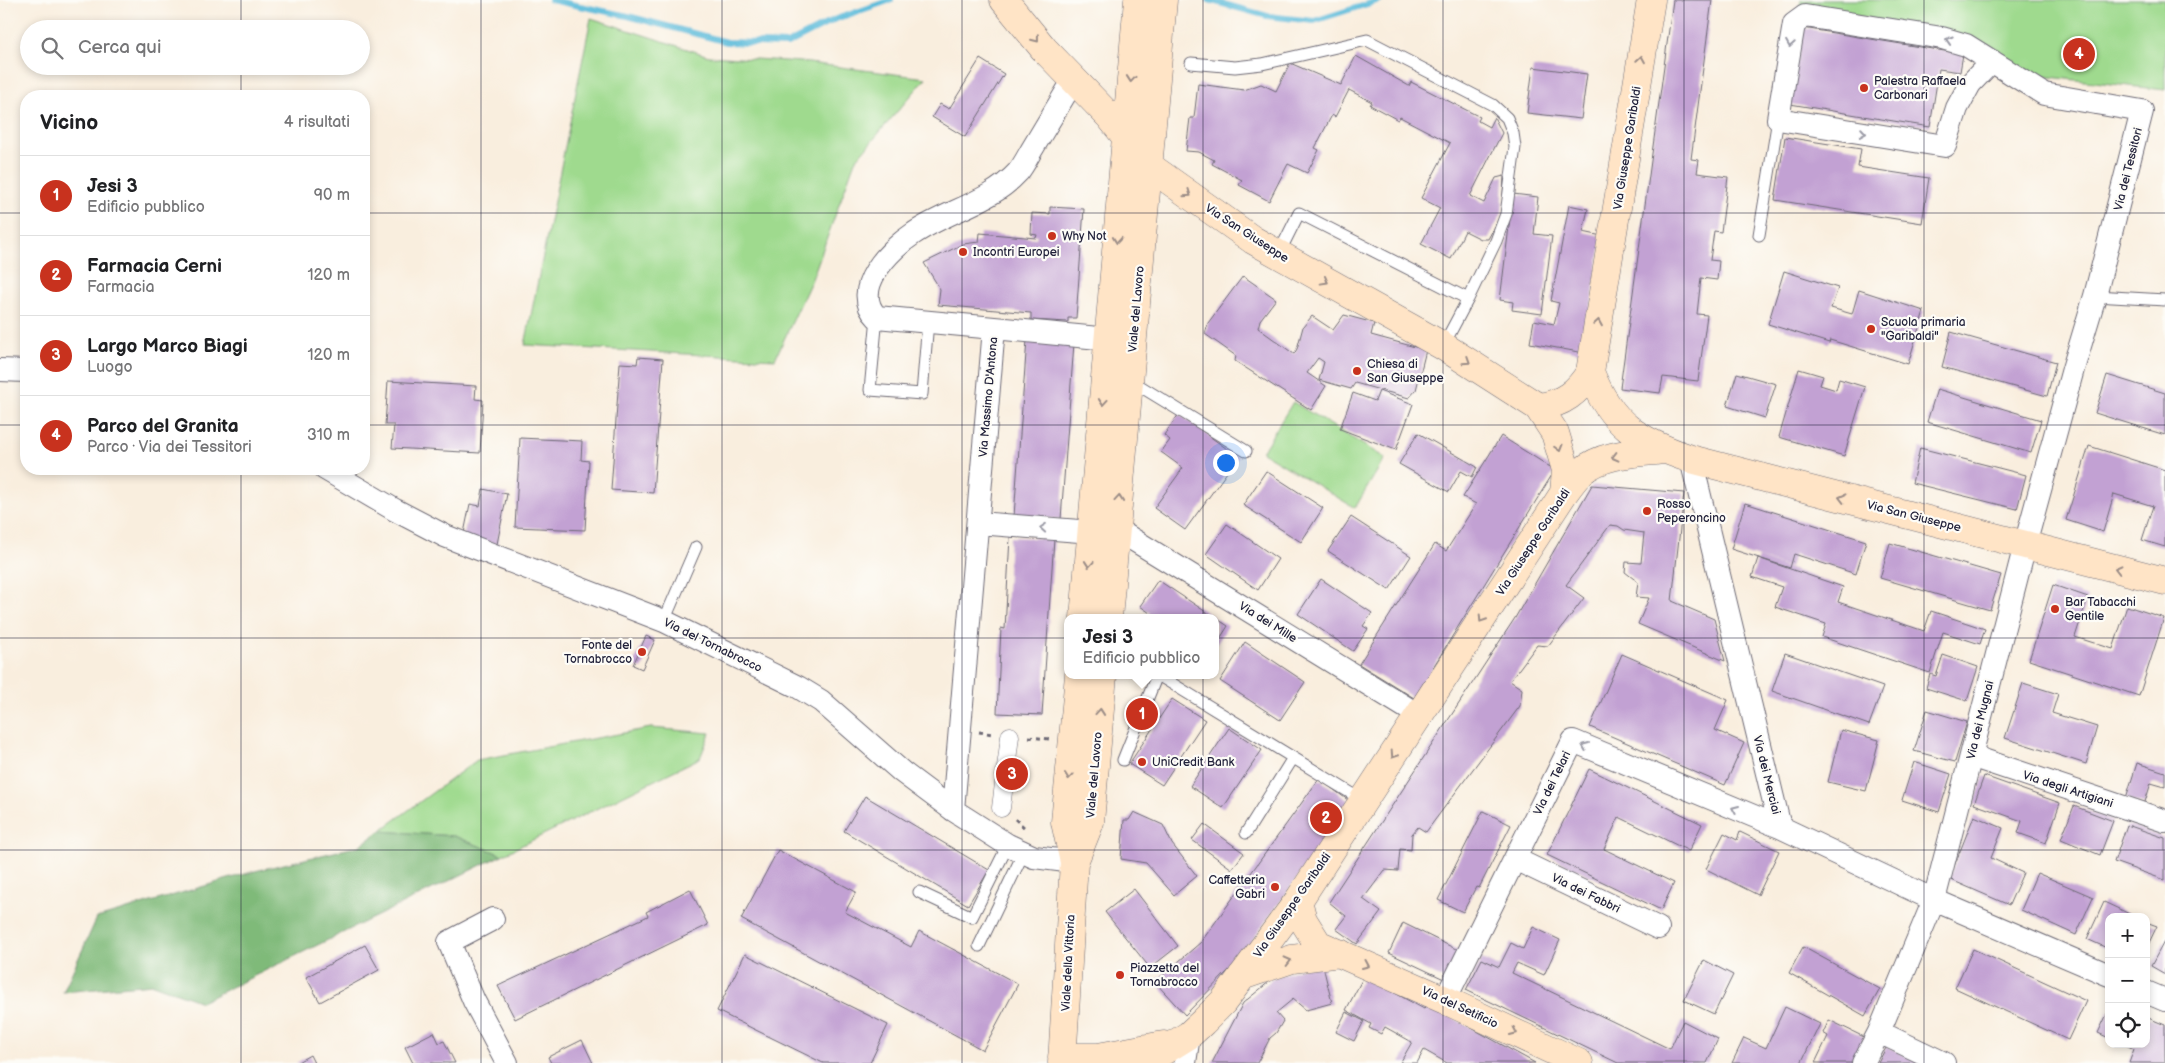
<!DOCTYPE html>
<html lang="it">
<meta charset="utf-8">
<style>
:root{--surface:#fff;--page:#f2f2f2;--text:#202124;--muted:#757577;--line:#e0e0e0;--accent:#c8321e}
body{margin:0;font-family:"Balsamiq Sans",sans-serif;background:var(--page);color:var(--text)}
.controls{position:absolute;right:15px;bottom:15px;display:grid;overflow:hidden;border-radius:10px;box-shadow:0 2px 8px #0003}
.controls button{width:45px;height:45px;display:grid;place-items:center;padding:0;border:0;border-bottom:1px solid var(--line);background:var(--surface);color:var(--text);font:25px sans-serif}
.you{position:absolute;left:1225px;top:462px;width:18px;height:18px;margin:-12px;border:4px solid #fff;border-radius:50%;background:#1a73e8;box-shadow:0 0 0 8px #1a73e833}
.badge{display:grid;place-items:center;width:32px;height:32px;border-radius:50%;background:var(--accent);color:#fff;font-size:16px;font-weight:700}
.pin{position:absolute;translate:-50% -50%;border:2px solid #fff;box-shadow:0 1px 5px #0006}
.popup{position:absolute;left:1064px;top:614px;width:155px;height:65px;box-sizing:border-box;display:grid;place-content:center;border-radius:10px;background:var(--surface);filter:drop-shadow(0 1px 4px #0005);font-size:16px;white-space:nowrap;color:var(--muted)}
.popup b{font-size:19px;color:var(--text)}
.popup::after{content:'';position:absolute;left:50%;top:100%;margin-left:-10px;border:10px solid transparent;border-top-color:var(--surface)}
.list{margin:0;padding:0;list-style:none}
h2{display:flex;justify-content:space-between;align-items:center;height:65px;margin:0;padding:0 20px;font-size:21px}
h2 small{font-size:16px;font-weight:400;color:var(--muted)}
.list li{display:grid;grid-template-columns:32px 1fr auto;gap:15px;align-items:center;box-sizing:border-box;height:80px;padding:0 20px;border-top:1px solid var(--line)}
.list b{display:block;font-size:19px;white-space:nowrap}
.list p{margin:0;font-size:16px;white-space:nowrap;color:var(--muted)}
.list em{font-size:16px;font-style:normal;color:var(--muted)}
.icon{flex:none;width:28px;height:28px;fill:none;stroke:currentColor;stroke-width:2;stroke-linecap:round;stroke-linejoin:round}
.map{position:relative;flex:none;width:2165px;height:1063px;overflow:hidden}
.search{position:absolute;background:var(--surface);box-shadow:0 2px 8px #0003;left:20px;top:20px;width:350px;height:55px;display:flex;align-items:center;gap:12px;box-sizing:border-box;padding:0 18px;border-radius:28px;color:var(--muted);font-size:19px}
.panel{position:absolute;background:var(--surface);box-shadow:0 2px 8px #0003;left:20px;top:90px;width:350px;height:385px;border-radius:20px}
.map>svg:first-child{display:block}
.green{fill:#9fda8e;stroke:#607e64}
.forest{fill:#7fba79;stroke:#506e5a}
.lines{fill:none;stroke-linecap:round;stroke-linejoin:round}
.stream{stroke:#5cbbda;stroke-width:6}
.building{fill:#c2a1d3}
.service-casing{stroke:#6d6974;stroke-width:13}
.pedestrian-casing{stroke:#6d6974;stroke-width:19}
.minor-casing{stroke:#6d6974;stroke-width:24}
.secondary-casing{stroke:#6d6974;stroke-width:29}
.path{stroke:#6d6974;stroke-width:3;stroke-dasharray:4 4;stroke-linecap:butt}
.service{stroke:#fff;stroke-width:11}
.pedestrian{stroke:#fff;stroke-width:18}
.minor{stroke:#fff;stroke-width:22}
.secondary{stroke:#ffe4c6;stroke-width:28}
.oneway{stroke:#9c8d87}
.oneway2{stroke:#9c9ca7}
.grid{fill:none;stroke:#22223b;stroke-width:1;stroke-opacity:0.55}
.poi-dot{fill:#c8321e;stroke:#fdfcf7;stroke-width:2}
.labels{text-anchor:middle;stroke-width:4.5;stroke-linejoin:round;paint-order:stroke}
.poi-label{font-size:12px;fill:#22223b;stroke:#fdfcf7;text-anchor:start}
.street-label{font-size:12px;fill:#22223b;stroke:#fdfcf7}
</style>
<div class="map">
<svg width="2165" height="1063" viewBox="0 0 2165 1063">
<rect width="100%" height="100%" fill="#fdfcf7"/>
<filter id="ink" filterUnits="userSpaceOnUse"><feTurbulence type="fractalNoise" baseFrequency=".02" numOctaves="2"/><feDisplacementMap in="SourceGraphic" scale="10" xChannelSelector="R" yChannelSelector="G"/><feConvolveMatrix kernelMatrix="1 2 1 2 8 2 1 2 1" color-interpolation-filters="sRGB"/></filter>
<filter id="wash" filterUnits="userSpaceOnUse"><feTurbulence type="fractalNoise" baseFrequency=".0096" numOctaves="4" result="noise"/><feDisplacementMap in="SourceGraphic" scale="20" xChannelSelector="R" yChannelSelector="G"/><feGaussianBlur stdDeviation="1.12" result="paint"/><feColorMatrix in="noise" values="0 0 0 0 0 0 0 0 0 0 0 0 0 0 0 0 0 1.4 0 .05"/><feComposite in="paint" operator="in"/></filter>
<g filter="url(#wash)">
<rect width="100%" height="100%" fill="#f9eede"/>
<path class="green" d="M1801,0H2165V90L2040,76L1948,32L1800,6Z
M591,18L709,56L801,62L926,78L855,161L812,279L775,359L525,345Z
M1293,402L1385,458L1355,508L1262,452Z
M651,728L710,733L700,758L502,855L454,836L380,831L477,760Z"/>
<path class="forest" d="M380,831L454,836L502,855L201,1002L153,984L63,992L97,918L255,871L359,846Z"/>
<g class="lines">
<path class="stream" d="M551,0L628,16L727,42L787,44L836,19L891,0
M1209,0L1267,16L1314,21L1380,0"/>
</g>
<g id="blocks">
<path class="building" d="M1673,0H1712L1691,159L1699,160L1697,173L1728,177L1721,232L1714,231L1710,260L1719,261L1717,280L1701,278L1697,314L1707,315L1698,381L1663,377L1660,393L1620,388Z
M1803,28L1963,54L1960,72L1939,69L1930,127L1790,104Z
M1356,56L1409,86L1411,82L1480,117L1478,121L1489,127L1494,117L1502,133L1470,196L1484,203L1496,178L1504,176L1502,213L1488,239H1481L1465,231L1451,259L1421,244L1440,208L1421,198L1450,143L1400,117L1398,120L1370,105L1372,102L1349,90L1335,117L1332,115L1315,148L1319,150L1307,173L1288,164L1269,201L1239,185L1242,180L1212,164L1214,160L1199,152L1186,151L1190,118H1194L1198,84L1244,90L1261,84L1276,91L1290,63L1341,85Z
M980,59L1004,74L965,137L932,117L940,104L949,109Z
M1533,67L1587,74L1581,119L1527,113Z
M1785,137L1861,149L1858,167L1929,178L1922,223L1775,200Z
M1513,194L1538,197L1534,234L1552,236L1542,314L1512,310L1513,302L1500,300Z
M1569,205L1588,209L1583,232L1602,236L1584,353L1530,343L1534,320L1554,324L1559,303L1551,301Z
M1050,207L1084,209L1076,318H1068V322L1031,320V313L938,305L940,289L924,263L963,244L979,242L980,233L1036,238L1037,235L1031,234L1032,213L1050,214Z
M1784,271L1838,288L1831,308L1852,314L1859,290L1924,311L1908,364L1830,340L1829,343L1768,324Z
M1243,276L1276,299L1260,320L1258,328L1294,354L1297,349L1303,327L1312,316L1333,330L1344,315L1374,323L1371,335L1426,350L1416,390L1409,398L1355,383L1351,389L1319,380L1324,362L1318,358L1307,373L1326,386L1311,410L1235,361L1236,356L1205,334L1208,323Z
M1951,332L2056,362L2047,396L1942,367Z
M1027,340L1074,343L1061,519L1014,516Z
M638,357L663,359L653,493L611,490L620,363L637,364Z
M1799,369L1823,376L1820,385L1836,390L1839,379L1865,387L1844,456L1779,437Z
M1737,373L1776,384L1765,418L1727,406Z
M2107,375L2165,393V435L2095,413Z
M388,381L476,386L475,399L483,400L480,453L392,448L394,425H385Z
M1937,389L2041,420L2031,453L1927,422Z
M1379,391L1413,404L1396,450L1340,429L1353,393L1375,401Z
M1179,414L1238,457L1185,530L1154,508L1183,468L1161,452L1170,440L1164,435Z
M1418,433L1477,467L1472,477L1461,471L1449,492L1399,464Z
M1501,436L1555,470L1414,698L1359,664L1435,544L1446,551L1476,504L1463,497Z
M520,438L582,441L581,460L589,461L585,530L515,527Z
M2089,446L2165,470V547L2142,540L2153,506L2114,494L2103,532L2066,520Z
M1920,448L2026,475L2017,509L1912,483Z
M1266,471L1323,508L1301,542L1243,505Z
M1592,485L1684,493L1672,601L1714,619L1725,661L1638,624L1649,598L1636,597L1638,582L1625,572L1626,562L1641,563L1644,533L1624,530L1618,526L1610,525L1566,585L1584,598L1548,646L1537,645L1510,681L1522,689L1520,706L1426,832L1418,827L1412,834L1411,850L1400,849L1398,871L1385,870L1363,899L1381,912L1357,944L1336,929L1346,916L1329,902L1515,618Z
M483,489L507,494L497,544L463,538L470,504L480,506Z
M1745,503L1866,541L1856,574L1794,554L1790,568L1731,549Z
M1351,517L1411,556L1389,590L1328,551Z
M1227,524L1278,559L1258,590L1206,554Z
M1010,537L1054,539L1042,715L997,713L1001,628L1005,629Z
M1890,543L2001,575L1990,610L1880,578Z
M1758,558L1843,587L1838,602L1924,631L1931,611L1985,629L1980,644L1943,632L1930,673L1822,637L1826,624L1775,607L1782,587L1752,577Z
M1321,579L1372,613L1363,626L1368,629L1353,651L1298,614Z
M1158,580L1215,618H1147L1150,613L1140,606Z
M2053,585L2088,597L2075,637L2113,649L2127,606L2164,618L2139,696L2029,660Z
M1216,618L1228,626L1216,645Z
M646,636L655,640L642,669L633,665Z
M1245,642L1305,682L1280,720L1220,681Z
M1785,653L1883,687L1869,725L1772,691Z
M1622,654L1728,700L1715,730L1744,743L1725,785L1590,727Z
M1943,655L1978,667L1967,701L1926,688L1930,674L1936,676Z
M2023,683L2058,694L2052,713L2097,727L2086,764L2005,738Z
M1172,699L1205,720L1162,785L1129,764Z
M1927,710L1967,722L1955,762L1914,751Z
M1229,728L1262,750L1223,808L1190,786Z
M1841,730L1879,740L1866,791L1828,782Z
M1914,762L1951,774L1939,812L1902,800Z
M2137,763L2165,772V787L2151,783L2144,805L2126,798Z
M1589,769L1702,824L1689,851L1619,817L1604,849L1674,883L1661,910L1547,855Z
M1984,776L2060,803L2046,843L2018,833L2022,821L1974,804Z
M1319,779L1352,803L1234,965L1185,1015L1155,982L1201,942Z
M865,796L989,870L968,905L844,831Z
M2074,806L2113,821L2100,855L2061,839Z
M1483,811L1511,825L1479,888L1476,887L1463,912L1438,900Z
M1134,812L1163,825L1172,844L1197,876L1174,895L1146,863L1121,859L1124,820H1129Z
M1974,816L2003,828L1991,858L2023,873L2009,905L1949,879Z
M1204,824L1244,853L1232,869L1192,840Z
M2127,825L2165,838V880L2114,862Z
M1740,832L1779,851L1758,895L1706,869L1724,833L1737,840Z
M778,850L856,892L845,912L911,947L919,931L1018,984L983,1050L741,919Z
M2037,873L2093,897L2076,935L2021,910Z
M690,889L708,925L515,1019L498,986L648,916L646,912Z
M1134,889L1178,946L1150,968L1105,912Z
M2104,902L2136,917H2109V949L2087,939Z
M2146,922L2157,926L2146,949Z
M1403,923L1460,951L1446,980L1389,953Z
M1533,927L1560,940L1544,975L1517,963L1512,973L1670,1049L1683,1021L1718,1039L1707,1063H1618L1466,990L1482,959L1499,967L1511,943L1523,949Z
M2165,940V974L2151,966Z
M365,945L379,970L320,1002L306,977Z
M1803,947L1880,989L1865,1016L1789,973Z
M1973,949L2086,1001L2068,1040L1955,988Z
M745,954L888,1025L870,1063H823L717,1011Z
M1704,960L1733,975L1714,1014L1684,1000Z
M1322,962L1332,1003L1306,1010L1293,999L1276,1013L1283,1021L1276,1033L1270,1038L1257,1063H1212L1243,1003L1275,977Z
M1364,976L1424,1009L1426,1003L1535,1063H1447L1424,1050L1417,1063H1400L1412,1042L1385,1027L1381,1034L1369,1028L1371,1024L1346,1010Z
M1785,1007L1820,1024L1801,1063H1732L1744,1038L1766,1048Z
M2109,1010V1038L2098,1033Z
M1346,1012L1364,1021L1354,1041L1336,1032Z
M2146,1017L2165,1025V1063H2129L2134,1049L2124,1044H2146Z
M1829,1020L1864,1037L1852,1063H1815L1828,1036L1823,1033Z
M434,1032L439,1043L444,1041L455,1063H413L405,1047Z
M582,1040L593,1063H551L548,1057Z
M1887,1046L1919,1063H1878Z
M310,1055L314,1063H296Z"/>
</g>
</g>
<g filter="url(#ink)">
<use href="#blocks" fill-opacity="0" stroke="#6d6974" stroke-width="1"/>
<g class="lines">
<defs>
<path id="service" d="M1191,63L1235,67L1262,64L1367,40L1493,105L1507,118L1513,133L1515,147L1506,214L1496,241L1468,299
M1759,235L1778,119
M1278,255L1299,213L1468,299L1443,346
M2095,296L2165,300
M877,317L870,390L922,394L928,321
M1130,380L1246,451
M664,621L696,547
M1158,675L1364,801
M1123,760L1157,675
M1246,833L1293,758
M919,892L972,917L1008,845
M979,946L1023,854"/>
<path id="pedestrian" d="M1001,808L1010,736"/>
<path id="minor" d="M994,328L877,317C849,290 890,249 913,234C946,211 990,203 1018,172C1024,165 1029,154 1034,146C1047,124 1060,103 1073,81
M0,370L26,371
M1691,459L1780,827L1934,900L2109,975
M325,469L395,510L445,536L664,621L798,687L821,701L902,772L953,810L1008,845L1034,857L1074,862
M978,523L1092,532
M1116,529L1420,716
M1971,756L2165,821
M953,810L994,328L1109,339
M1515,859L1658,928
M493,919L449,942L474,1001L507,1063
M2146,992L2165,1000
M1445,1000L1573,741L1780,827
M1879,1032L1944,1063
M1185,1063L1189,1035
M1863,1063L1879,1032L1934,900L2025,545L2073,369L2095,296L2142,111L2044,94L1966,45L1942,38L1805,16L1794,24L1778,119L1945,146L1957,108L1970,84L1992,61"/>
<path id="secondary" d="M1004,0L1044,49L1110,117L1149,166L1253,240L1443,346L1538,407L1555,433L1566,470L1564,493
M1651,0L1590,372C1611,425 1638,441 1691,459L2165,581
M1538,407C1563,404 1578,392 1590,372
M1084,618L1138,0
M1108,618L1163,0
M1074,862L1090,822L1103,675
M1298,901L1303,920L1318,944L1445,1000L1579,1063
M1242,976L1292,959L1340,953
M1062,1057H1098L1164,1045
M1062,1063L1074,862L1065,822L1079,675
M1144,1063L1189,1035L1203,1022L1223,1002L1298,901L1564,493C1569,486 1575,478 1581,472C1603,453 1637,453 1664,450"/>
</defs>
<use href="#service" class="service-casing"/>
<use href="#pedestrian" class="pedestrian-casing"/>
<use href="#minor" class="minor-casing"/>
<use href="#secondary" class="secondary-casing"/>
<path class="path" d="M979,732L993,734
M1029,737L1050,739
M1015,819L1025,828"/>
<use href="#service" class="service"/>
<use href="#pedestrian" class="pedestrian"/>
<use href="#minor" class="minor"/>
<use href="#secondary" class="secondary"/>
</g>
<defs><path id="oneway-chevron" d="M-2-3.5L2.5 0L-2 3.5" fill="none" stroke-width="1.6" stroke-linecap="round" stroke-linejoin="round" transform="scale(1.25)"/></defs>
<g class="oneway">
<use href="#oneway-chevron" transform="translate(1036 39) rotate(51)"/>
<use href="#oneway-chevron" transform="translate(1641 59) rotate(-81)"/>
<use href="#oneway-chevron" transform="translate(1131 79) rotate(95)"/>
<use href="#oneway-chevron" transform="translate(1188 194) rotate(35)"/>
<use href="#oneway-chevron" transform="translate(1117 240) rotate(95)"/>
<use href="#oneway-chevron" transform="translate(1325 281) rotate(29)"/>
<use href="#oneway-chevron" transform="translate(1598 323) rotate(-81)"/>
<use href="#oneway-chevron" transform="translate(1467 361) rotate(33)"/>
<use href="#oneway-chevron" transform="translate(1103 402) rotate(95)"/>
<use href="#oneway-chevron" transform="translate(1559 448) rotate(74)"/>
<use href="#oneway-chevron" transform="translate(1615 457) rotate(166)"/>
<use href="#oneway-chevron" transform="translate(1842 498) rotate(-166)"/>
<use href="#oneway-chevron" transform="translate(1119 499) rotate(-85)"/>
<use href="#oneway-chevron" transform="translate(1089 564) rotate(95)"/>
<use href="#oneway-chevron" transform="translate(2118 569) rotate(-166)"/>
<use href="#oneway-chevron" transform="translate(1482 619) rotate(123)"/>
<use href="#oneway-chevron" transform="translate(1100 712) rotate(-85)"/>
<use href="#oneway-chevron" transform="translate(1394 755) rotate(123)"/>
<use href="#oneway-chevron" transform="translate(1069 776) rotate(96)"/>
<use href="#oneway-chevron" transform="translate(1288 961) rotate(-14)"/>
<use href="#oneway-chevron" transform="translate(1366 965) rotate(24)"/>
<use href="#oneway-chevron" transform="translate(1514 1032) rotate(25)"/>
</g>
<g class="oneway2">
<use href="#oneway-chevron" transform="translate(1949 40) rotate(-163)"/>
<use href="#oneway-chevron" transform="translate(1790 44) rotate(99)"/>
<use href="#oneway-chevron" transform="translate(1863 133) rotate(9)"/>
<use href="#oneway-chevron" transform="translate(1043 528) rotate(-175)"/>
<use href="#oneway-chevron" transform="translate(1585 746) rotate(-157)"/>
<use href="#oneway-chevron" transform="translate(1735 809) rotate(-157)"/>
</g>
</g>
<path class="grid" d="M241,0V29M481,0V1063M722,0V1063M962,0V1063M1203,0V1063M1443,0V1063M1684,0V1063M1924,0V1063M241,66V96M0,213H26M364,213H2165M0,425H26M364,425H2165M241,469V1063M0,638H2165M0,850H2165"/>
<g class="poi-dot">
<circle cx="1864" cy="88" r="5"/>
<circle cx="1052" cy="236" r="5"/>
<circle cx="963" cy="252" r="5"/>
<circle cx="1871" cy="329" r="5"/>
<circle cx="1357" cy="371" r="5"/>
<circle cx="1647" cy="511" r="5"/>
<circle cx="2055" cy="609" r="5"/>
<circle cx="642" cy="652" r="5"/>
<circle cx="1142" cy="762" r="5"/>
<circle cx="1275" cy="887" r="5"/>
<circle cx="1120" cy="975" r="5"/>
</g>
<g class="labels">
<g class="poi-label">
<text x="1874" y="85">Palestra Raffaela<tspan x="1874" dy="14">Carbonari</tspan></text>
<text x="1062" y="240">Why Not</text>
<text x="973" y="256">Incontri Europei</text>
<text x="1881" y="326">Scuola primaria<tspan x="1881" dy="14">"Garibaldi"</tspan></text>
<text x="1367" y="368">Chiesa di<tspan x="1367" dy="14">San Giuseppe</tspan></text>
<text x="1657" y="508">Rosso<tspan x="1657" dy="14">Peperoncino</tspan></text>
<text x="2065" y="606">Bar Tabacchi<tspan x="2065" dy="14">Gentile</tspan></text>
<text x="632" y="649" text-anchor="end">Fonte del<tspan x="632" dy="14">Tornabrocco</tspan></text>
<text x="1152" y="766">UniCredit Bank</text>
<text x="1265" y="884" text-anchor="end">Caffetteria<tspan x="1265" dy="14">Gabri</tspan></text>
<text x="1130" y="972">Piazzetta del<tspan x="1130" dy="14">Tornabrocco</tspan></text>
</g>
<g class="street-label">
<text transform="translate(1627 148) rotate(-81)" y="4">Via Giuseppe Garibaldi</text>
<text transform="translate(2128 169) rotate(-76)" y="4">Via dei Tessitori</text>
<text transform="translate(1247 233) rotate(33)" y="4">Via San Giuseppe</text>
<text transform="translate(1136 309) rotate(-85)" y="4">Viale del Lavoro</text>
<text transform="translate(988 397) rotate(-85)" y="4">Via Massimo D'Antona</text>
<text transform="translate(1914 516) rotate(14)" y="4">Via San Giuseppe</text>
<text transform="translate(1533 542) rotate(-57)" y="4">Via Giuseppe Garibaldi</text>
<text transform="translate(1268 622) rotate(32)" y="4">Via dei Mille</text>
<text transform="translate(713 645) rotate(26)" y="4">Via del Tornabrocco</text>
<text transform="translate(1980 720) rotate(-76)" y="4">Via dei Mugnai</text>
<text transform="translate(1094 775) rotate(-85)" y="4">Viale del Lavoro</text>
<text transform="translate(1767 775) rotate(76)" y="4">Via dei Merciai</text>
<text transform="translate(1552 783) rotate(-64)" y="4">Via dei Telari</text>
<text transform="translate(2068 789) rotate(18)" y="4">Via degli Artigiani</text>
<text transform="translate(1586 893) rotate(26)" y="4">Via dei Fabbri</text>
<text transform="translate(1292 905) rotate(-55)" y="4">Via Giuseppe Garibaldi</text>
<text transform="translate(1068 963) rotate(-87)" y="4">Viale della Vittoria</text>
<text transform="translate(1460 1007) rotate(25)" y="4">Via del Setificio</text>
</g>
</g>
</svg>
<div class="controls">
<button>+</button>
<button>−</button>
<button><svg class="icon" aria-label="locate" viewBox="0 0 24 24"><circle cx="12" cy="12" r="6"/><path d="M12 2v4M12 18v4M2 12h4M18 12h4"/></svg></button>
</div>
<div class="you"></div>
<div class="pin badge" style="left:1142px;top:714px">1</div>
<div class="popup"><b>Jesi 3</b>Edificio pubblico</div>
<div class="pin badge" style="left:1326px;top:818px">2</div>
<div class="pin badge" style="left:1012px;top:774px">3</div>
<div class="pin badge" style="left:2079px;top:54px">4</div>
<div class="search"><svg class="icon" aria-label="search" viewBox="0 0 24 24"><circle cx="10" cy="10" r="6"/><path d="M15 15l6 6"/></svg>Cerca qui</div>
<section class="panel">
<h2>Vicino<small>4 risultati</small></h2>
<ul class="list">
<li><span class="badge">1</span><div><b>Jesi 3</b><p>Edificio pubblico</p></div><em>90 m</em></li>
<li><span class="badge">2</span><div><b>Farmacia Cerni</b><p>Farmacia</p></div><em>120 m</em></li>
<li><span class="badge">3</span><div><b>Largo Marco Biagi</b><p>Luogo</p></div><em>120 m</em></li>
<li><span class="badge">4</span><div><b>Parco del Granita</b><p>Parco · Via dei Tessitori</p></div><em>310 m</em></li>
</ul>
</section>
</div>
